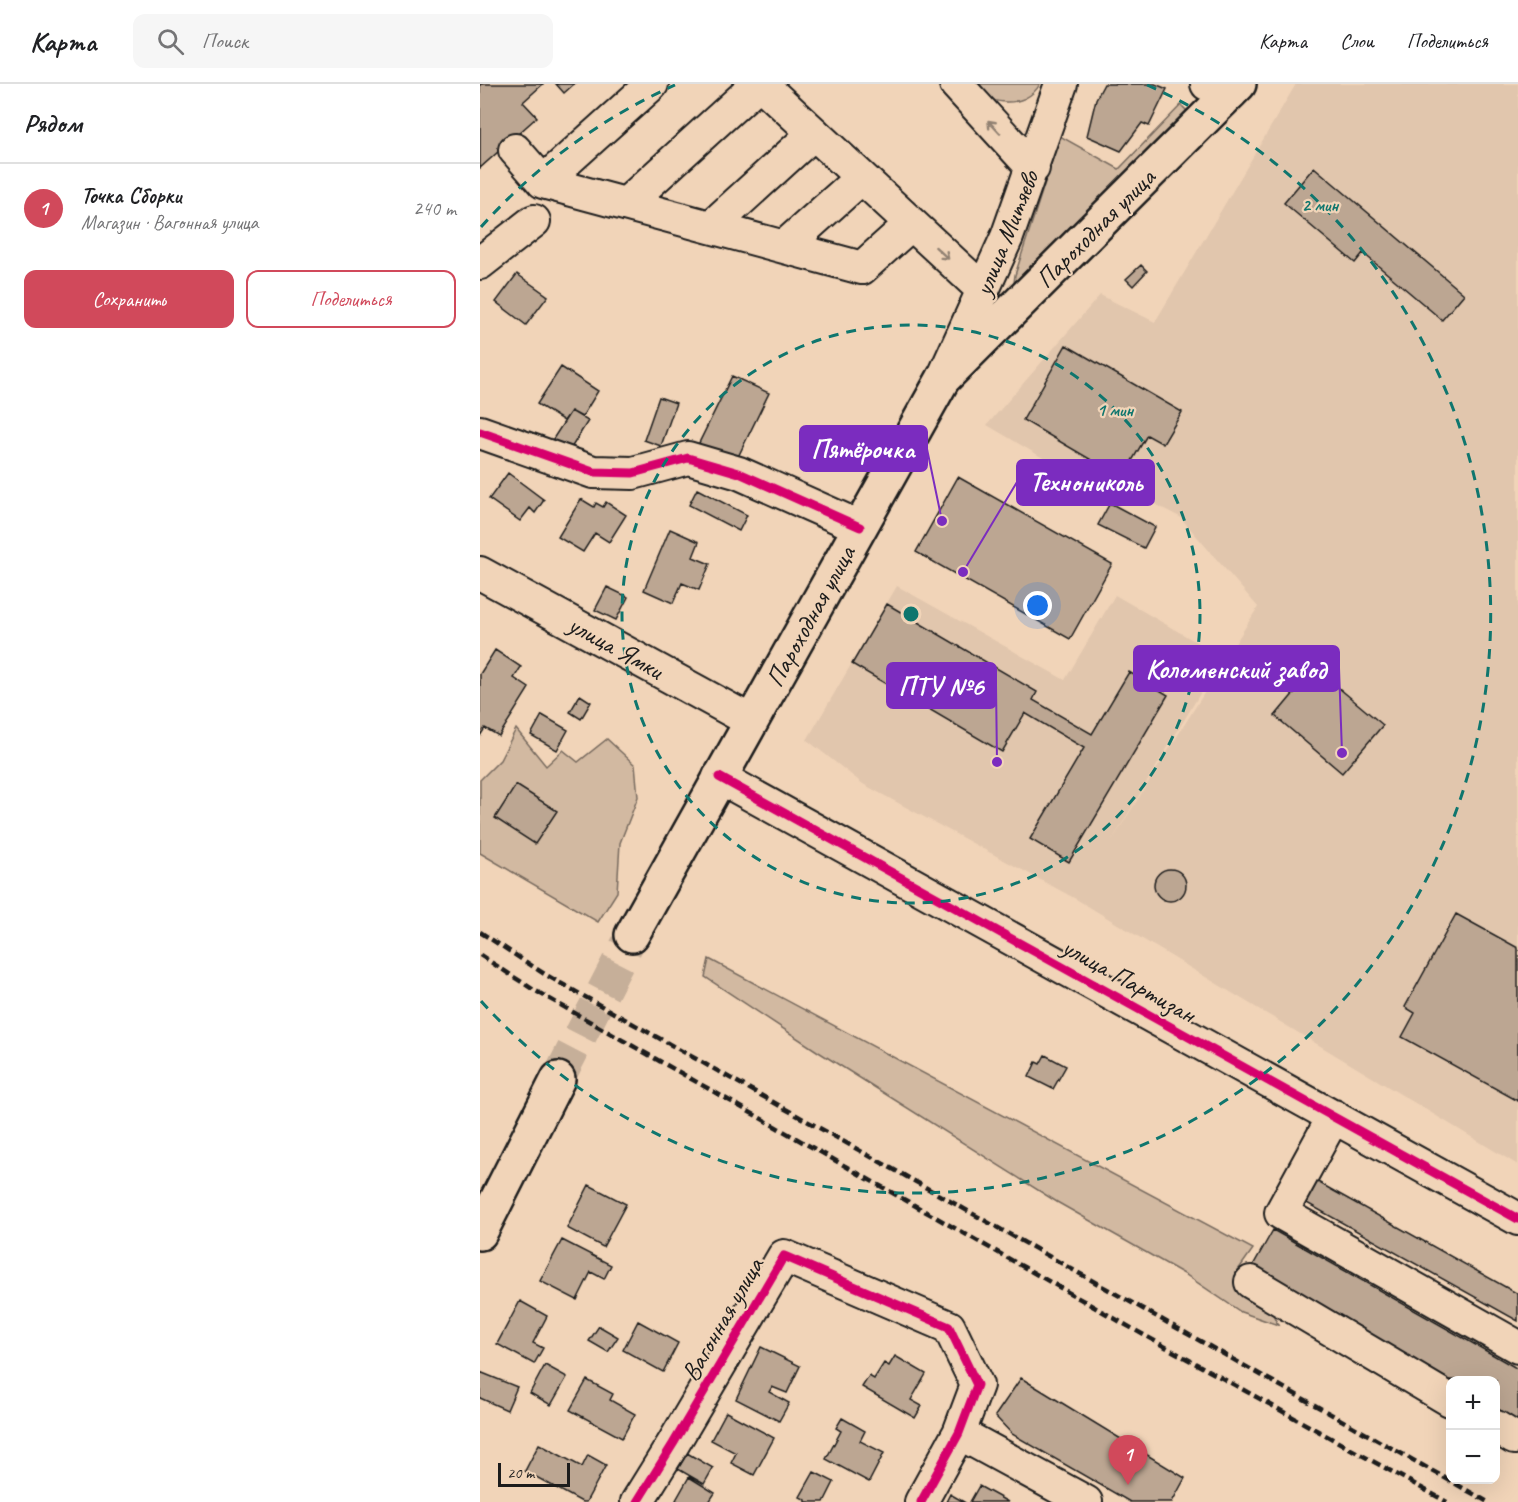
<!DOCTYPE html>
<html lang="ru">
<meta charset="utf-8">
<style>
:root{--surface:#fff;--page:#f6f6f6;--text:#202124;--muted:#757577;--line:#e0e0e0;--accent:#d1495b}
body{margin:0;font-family:Caveat,sans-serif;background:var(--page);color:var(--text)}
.controls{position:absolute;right:18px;bottom:18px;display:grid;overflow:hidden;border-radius:12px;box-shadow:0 6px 24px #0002}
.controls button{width:54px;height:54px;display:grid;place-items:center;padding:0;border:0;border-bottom:2px solid var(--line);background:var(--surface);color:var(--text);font:30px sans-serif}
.scale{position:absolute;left:18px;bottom:15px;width:72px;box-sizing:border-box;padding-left:6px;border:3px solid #1c1c1c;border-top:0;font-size:16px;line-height:21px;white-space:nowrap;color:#1c1c1c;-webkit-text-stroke:4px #f1d4b8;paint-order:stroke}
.you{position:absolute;left:558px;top:522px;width:21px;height:21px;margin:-15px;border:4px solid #fff;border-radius:50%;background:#1a73e8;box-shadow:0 0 0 9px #1a73e833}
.badge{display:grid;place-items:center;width:39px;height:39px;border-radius:50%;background:var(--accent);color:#fff;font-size:20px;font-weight:700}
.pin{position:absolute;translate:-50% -50px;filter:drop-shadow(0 2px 3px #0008)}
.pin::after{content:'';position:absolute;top:32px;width:21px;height:18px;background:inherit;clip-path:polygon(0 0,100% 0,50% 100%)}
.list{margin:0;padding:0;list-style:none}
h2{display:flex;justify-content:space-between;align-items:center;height:78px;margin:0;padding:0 24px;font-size:26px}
h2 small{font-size:20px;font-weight:400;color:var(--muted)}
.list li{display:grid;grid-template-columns:39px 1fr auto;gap:18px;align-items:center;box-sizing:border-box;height:90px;padding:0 24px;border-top:2px solid var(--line)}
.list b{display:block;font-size:22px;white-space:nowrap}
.list p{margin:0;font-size:20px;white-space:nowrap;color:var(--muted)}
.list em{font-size:20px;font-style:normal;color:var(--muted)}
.actions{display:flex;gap:12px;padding:18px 24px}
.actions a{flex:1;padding:14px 0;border:2px solid var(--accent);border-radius:12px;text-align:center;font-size:21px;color:var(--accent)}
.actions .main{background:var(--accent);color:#fff}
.icon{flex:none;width:33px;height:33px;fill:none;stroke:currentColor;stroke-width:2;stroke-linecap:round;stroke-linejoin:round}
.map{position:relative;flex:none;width:1038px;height:1418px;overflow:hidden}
header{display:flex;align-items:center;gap:36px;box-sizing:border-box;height:84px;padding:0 30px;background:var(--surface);border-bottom:2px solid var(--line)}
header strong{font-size:28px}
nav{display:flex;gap:33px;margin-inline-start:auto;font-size:21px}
.search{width:420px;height:54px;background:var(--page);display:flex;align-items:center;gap:15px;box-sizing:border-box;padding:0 21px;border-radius:12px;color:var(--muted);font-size:22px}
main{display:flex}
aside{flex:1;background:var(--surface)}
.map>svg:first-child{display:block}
.built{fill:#e1c6ad}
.green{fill:#d2b9a1;stroke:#776a5e;stroke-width:1.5}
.building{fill:#bca692;stroke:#1c1c1c;stroke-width:1.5}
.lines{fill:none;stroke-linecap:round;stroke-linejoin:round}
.major-tunnel{stroke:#c6af99;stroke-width:33;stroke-dasharray:33 16;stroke-linecap:butt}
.minor-casing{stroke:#1c1c1c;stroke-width:36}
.major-casing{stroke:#1c1c1c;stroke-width:38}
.minor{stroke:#f1d4b8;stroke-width:32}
.major{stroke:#f1d4b8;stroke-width:33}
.rail{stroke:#1c1c1c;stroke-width:4.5;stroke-dasharray:9 4.5;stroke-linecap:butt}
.cycleway-casing{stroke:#f1d4b8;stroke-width:13}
.cycleway{stroke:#d6006c;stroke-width:9}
.oneway{stroke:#918172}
.ring{fill:none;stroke:#0f766e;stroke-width:3;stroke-dasharray:10 8}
.labels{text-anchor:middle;stroke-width:4.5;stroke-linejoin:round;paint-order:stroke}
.street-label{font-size:26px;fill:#1c1c1c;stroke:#f1d4b8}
.centre{fill:#0f766e;stroke:#f1d4b8;stroke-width:3}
.ring-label{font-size:18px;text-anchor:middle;font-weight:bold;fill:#0f766e;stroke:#f1d4b8;stroke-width:4.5;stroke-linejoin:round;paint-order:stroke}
.leader{fill:none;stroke:#7b2cbf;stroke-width:2}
.callout-dot{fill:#7b2cbf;stroke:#f1d4b8;stroke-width:2}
.callout{fill:#7b2cbf;stroke:#7b2cbf;stroke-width:2}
.callout-label{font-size:27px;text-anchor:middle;font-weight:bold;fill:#fff}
</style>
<header>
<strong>Карта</strong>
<div class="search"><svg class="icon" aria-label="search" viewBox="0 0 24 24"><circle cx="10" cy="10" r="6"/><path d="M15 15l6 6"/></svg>Поиск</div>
<nav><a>Карта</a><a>Слои</a><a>Поделиться</a></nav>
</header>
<main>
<aside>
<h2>Рядом<small></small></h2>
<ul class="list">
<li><span class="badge">1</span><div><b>Точка Сборки</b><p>Магазин · Вагонная улица</p></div><em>240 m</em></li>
</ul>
<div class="actions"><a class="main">Сохранить</a><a>Поделиться</a></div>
</aside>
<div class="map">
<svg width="1038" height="1418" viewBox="0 0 1038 1418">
<rect width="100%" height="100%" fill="#f1d4b8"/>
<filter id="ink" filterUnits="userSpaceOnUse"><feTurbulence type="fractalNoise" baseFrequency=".0167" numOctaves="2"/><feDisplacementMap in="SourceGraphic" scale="12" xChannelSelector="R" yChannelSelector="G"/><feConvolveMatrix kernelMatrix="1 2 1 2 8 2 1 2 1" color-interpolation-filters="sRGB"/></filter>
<g filter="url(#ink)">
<path class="built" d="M816,0H1038V1081L596,815L383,700L327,656L417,502L585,596L635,511L742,573L631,758L778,523L700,433L649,407L633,415L507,341L620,211L675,238Z"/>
<path class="green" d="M487,0H560C545,27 505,21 487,0Z
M701,21L711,31L539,200L534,199L535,191L580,52L639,85Z
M36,645L66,682L83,666L98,678L127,655L155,681L158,713L140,759L137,808L118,838L0,769V696L20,676Z
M229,875L773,1165L756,1189L760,1210L789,1222L798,1241L761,1228L706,1191L577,1118L337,967L225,893Z"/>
<path class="building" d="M0,0H63L43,18L57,33L0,84Z
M76,0H94L84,9Z
M624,0H675L687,5L669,42L662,39L641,67L607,52L616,15Z
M834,83L984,210L962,236L883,169L875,179L804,119Z
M661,181L667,187L653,202L646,195Z
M37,190L68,212L46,241L16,218Z
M586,261L702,328L683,360L667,351L642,394L543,336Z
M81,283L118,307L102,333L91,327L84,337L57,320Z
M252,292L289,309L255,379L218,361Z
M179,313L196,319L181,362L164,356Z
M91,327L108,337L88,369L71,358Z
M28,389L64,416L55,429L50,424L40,437L9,415Z
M478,393L632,480L590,555L436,468Z
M217,405L267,431L259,447L209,421Z
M101,415L114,423L116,419L123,423L126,418L146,431L129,458L115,449L103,468L78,453Z
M630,419L675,443L664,464L618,441Z
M190,445L219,458L213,473L230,480L219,506L202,499L193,519L164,506Z
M127,503L148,513L136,536L115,526Z
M407,520L557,608L553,616L612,650L649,588L688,611L589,778L550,755L604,664L545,629L522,668L372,580Z
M15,566L41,583L34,594L49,604L19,652L5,644L0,652V590Z
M835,584L903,641L862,689L795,632Z
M100,611L111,618L101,635L90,628Z
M62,631L88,646L77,666L51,651Z
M36,701L77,727L55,760L15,734Z
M674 801a16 16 0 1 1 32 0a16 16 0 1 1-32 0Z
M976,830L1038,864V1017L922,953L935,929L925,923Z
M565,971L586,982L573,1005L549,993L556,978L560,980Z
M827,1092L1038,1210V1237L816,1113Z
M109,1101L146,1120L123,1163L87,1144Z
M793,1146L1038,1285V1337L1016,1324V1296H970V1298L771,1185Z
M82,1156L131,1181L124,1195L111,1188L97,1216L60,1197Z
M40,1217L67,1232L53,1259L63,1264L54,1280L17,1260Z
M158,1237L198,1259L183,1288L143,1266Z
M119,1242L138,1253L128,1268L109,1257Z
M281,1263L320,1282L307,1309L292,1303L289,1308L309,1319L299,1337L256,1315Z
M415,1272L446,1290L431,1316L442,1322L435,1334L382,1303L389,1292L394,1295L404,1279L409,1282Z
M65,1281L87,1293L71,1321L50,1309Z
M0,1288L37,1303L27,1326L0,1314Z
M541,1294L705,1394L692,1418H650L532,1350L515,1332Z
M107,1296L133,1310L130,1316L155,1330L142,1354L90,1326Z
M246,1328L294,1354L274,1391L251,1379L256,1369L231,1356Z
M362,1334L385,1347L380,1357L404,1369L389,1398L346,1375L361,1347L356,1344Z
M59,1360L102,1383L108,1371L126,1381L106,1418H102L45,1387Z
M207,1369L233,1384L224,1400L198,1385Z
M334,1388L354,1398L344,1418H326V1416L320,1413Z
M209,1393L235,1409L229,1418H199L196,1416Z
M499,1402L528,1418H490Z
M470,1410L484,1418H466Z"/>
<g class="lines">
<path class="major-tunnel" d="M78,995L152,851"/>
<defs>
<path id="minor" d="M281,0L503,206
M476,0L553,84
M727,0L751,9
M35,66L63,98L172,0
M63,98L382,184L431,140
M146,120L278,0
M231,143L334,49
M304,163L381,94
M0,179L54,137
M464,292L527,153L581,0
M0,348L113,388L153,389L208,374L259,389L380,443
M0,489L271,637
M239,693L1038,1135
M854,1032L801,1129L1038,1263
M771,1198L970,1316
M1016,1343L1034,1354L1038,1353
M479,1349L606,1418
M157,1418L193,1360L304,1172L469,1243L497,1301L479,1349L441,1418"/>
<path id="major" d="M152,851L463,295L759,0
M0,1149L78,995"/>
</defs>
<use href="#minor" class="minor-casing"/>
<use href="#major" class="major-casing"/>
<use href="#minor" class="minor"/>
<use href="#major" class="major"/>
<path class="rail" d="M0,848L66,891L1008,1418
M0,871L54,906L662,1250L967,1418"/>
<defs>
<path id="cycleway" d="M0,348L113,388L153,389L208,374L259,389L380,443
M239,693L1038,1135
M157,1418L193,1360L304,1172L469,1243L497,1301L479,1349L441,1418"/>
</defs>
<use href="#cycleway" class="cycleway-casing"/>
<use href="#cycleway" class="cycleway"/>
</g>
<defs><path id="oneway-shaft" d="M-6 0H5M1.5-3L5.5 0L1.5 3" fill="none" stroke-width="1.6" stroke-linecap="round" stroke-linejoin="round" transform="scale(1.5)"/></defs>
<g class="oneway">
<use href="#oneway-shaft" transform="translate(514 43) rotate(-133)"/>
<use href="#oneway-shaft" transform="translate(462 169) rotate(42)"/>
</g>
</g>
<g class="ring">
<circle cx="431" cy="530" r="289"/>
<path d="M1 143A579 579 0 0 1 195 1M667 1A579 579 0 1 1 1 917"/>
</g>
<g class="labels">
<g class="street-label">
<text transform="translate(615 144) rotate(-45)" y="9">Пароходная улица</text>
<text transform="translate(526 149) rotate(-68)" y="9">улица Митяево</text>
<text transform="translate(330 532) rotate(-61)" y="9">Пароходная улица</text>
<text transform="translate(136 563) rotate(29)" y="9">улица Ямки</text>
<text transform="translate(649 896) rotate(29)" y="9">улица Партизан</text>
<text transform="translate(242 1235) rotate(-60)" y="9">Вагонная улица</text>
</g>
</g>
<circle cx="431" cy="530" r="9" class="centre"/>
<g class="ring-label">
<text x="840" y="127">2 мин</text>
<text x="635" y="332">1 мин</text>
</g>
<path class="leader" d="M462 437L447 365M483 488L537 398M862 669L859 584M517 678L516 601"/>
<g class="callout-dot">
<circle cx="462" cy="437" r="6"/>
<circle cx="483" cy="488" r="6"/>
<circle cx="862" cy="669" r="6"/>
<circle cx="517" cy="678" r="6"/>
</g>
<g class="callout">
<rect x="320" y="342" width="127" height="45" rx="6"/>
<rect x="537" y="376" width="137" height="45" rx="6"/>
<rect x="654" y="562" width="205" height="45" rx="6"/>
<rect x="407" y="579" width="109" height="45" rx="6"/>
</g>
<g class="callout-label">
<text x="383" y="374">Пятёрочка</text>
<text x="606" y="407">Технониколь</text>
<text x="756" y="594">Коломенский завод</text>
<text x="461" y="611">ПТУ №6</text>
</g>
</svg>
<div class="controls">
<button>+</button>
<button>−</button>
</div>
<div class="scale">20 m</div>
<div class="you"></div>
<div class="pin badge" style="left:648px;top:1401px">1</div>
</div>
</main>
